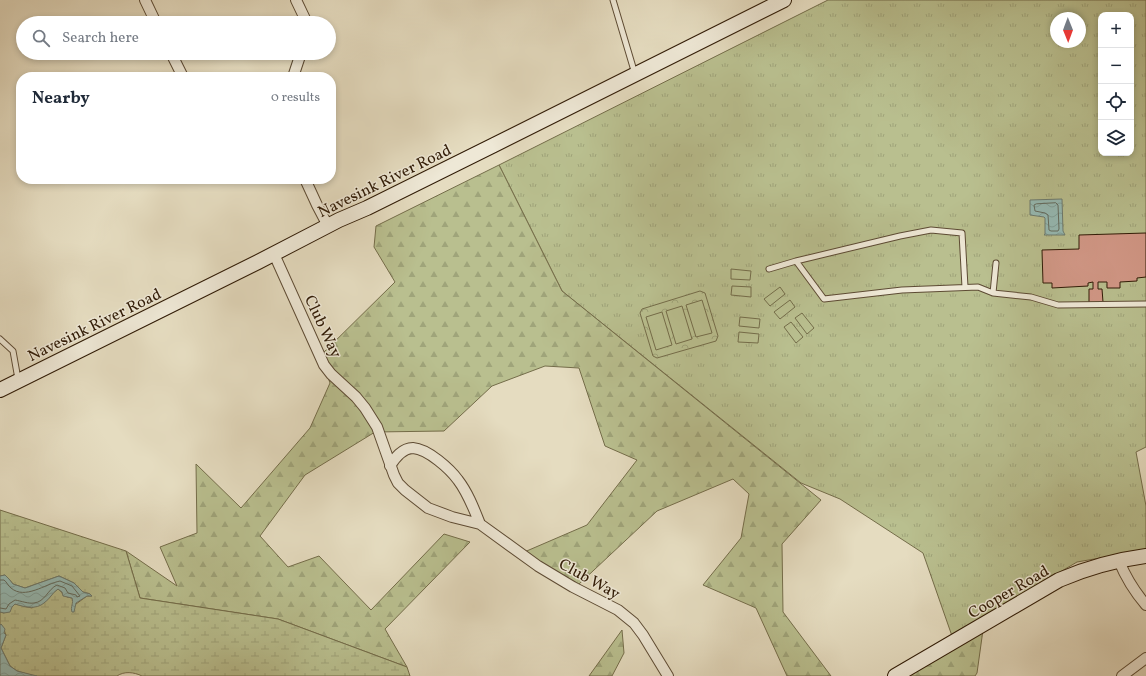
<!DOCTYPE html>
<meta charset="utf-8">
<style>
:root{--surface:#fff;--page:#f2f2f3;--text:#1f2937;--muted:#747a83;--line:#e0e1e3}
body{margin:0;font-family:Vollkorn,serif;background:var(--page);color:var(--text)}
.controls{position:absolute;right:12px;top:12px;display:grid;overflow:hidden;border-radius:8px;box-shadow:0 2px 6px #0003}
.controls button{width:36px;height:36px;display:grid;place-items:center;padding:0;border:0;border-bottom:1px solid var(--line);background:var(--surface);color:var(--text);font:20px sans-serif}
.compass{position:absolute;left:1050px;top:12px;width:36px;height:36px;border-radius:50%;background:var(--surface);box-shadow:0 2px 6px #0003;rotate:179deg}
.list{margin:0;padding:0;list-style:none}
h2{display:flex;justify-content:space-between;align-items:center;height:52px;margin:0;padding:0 16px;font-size:17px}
h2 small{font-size:13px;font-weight:400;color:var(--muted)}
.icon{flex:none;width:22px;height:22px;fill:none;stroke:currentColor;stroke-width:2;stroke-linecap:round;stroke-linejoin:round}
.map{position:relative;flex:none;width:1146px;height:676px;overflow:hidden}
.search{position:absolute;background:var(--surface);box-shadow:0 2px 6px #0003;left:16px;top:16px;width:320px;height:44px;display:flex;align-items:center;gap:10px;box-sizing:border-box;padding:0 14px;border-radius:22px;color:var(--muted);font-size:15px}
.panel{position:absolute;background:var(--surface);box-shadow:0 2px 6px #0003;left:16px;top:72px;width:320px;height:112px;border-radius:16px}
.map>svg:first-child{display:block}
.grass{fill:url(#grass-tufts);stroke:#746d4a;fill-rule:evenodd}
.forest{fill:url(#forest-firs);stroke:#746d4a}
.wetland{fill:url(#wetland-marsh);stroke:#746d4a}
.park{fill:url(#park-crowns);stroke:#746d4a}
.pitch{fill:#b9bf8f;stroke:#746d4a}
.water{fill:url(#water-waves);stroke:#6d7b6f}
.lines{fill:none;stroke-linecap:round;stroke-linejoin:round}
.shore{stroke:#636b5e;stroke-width:1}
.building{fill:#d29887;stroke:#301b06}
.lane-casing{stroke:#5d4b34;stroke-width:7}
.street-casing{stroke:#5d4b34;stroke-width:12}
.secondary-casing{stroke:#301b06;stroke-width:16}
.lane{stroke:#eee8d6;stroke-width:5}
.street{stroke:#eee8d6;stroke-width:10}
.secondary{stroke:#eee8d6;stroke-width:14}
.labels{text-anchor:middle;stroke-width:3;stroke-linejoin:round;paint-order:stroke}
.street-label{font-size:16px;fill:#301b06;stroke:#eee8d6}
</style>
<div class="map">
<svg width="1146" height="676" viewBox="0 0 1146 676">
<defs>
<pattern id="grass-tufts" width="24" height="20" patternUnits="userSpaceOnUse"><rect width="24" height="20" fill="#b9bf8f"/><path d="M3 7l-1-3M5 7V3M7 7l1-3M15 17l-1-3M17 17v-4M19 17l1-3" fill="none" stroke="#9fa47a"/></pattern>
<pattern id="forest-firs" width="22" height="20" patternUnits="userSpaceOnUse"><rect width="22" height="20" fill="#b9bf8f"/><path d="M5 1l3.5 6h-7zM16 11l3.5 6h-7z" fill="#9fa47a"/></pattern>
<pattern id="wetland-marsh" width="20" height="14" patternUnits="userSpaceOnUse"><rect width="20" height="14" fill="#b9bf8f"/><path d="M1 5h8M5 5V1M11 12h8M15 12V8" fill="none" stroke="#9fa47a"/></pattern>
<pattern id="park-crowns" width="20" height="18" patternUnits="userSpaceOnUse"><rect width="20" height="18" fill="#b9bf8f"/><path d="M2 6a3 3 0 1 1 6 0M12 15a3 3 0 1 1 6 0" fill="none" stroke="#9fa47a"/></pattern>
<pattern id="water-waves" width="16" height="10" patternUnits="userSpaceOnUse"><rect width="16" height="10" fill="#96bbb5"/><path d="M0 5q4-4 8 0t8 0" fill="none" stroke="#82a09a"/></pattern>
</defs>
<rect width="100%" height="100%" fill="#e5dcc0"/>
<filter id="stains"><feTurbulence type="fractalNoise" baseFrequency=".005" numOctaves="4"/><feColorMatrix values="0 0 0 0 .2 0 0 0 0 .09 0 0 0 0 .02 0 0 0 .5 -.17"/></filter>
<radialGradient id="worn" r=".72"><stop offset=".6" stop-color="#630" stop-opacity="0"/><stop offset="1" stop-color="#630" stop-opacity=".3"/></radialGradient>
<path class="grass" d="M828,0H1146V447L1136,452L1146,506V550L1077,562L952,636L923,553L840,499L801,483L562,291L499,165ZM1101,15H1131V153H1101ZM1056,18H1080V42H1056Z"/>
<path class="forest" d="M499,165L562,291L821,500L782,544L783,612L831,676H787L756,608L703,585L741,538L749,494L733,479L657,511L578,585L522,553L587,525L637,460L605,446L579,368L545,366L492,386L444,431L375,432L305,475L260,536L288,567L319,556L371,610L444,534L470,542L385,629L407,667L278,619L140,598L126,551L177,586L160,547L197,533L196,464L241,508L310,428L330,383L320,356L395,282L374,247L376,226Z
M622,630L624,653L612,676H589Z
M983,630L977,673L975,676H895Z"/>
<path class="wetland" d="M0,510L126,551L140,598L278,619L407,667L410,676H142C134,672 124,671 117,676H34L17,671L10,666L1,648L6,635L1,624L0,625V612L4,613L15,604L32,608L58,589L67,597L72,598L76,604L87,596H92L90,594L83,592L74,583L59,576L25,588L13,584L9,579L5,575L0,576Z"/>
<path class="park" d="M700,291L705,293L718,336L716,341L657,358L653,356L640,313L642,309Z"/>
<path class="pitch" d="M731,269L751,271L750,280L731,279Z
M732,286L751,287V297L731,295Z
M780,287L785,294L770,306L764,299Z
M702,300L712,333L696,337L686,305Z
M790,300L795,307L780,319L774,312Z
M682,306L692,339L676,344L666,311Z
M662,312L672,345L656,350L646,317Z
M802,313L814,328L807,334L795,318Z
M740,317L760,319L759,328L739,326Z
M791,322L803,337L796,343L784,327Z
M739,332L759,334L758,343L738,342Z"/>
<path class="water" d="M1062,199L1063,231L1065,235H1044L1045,234V218L1044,217L1030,215V200Z
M5,575L9,579L13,584L25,588L59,576L74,583L83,592L90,594L92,596H87L76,603L74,612H72C70,607 74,603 72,598L63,596L62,592L58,589C52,593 50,599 44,603C36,610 24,607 15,604L12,607L10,612L4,613L0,612V576Z
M1,624L5,629L4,633L6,635L1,648L10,666L17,671L37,676H0V625Z"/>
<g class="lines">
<path class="shore" d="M1056,203L1058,205L1059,229L1058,231H1051L1049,230L1048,215L1045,213L1035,211L1034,205L1036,204Z
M0,580H4C7,582 8,586 11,588C25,600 45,584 60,581L72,586L80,596L77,597L76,595L68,593L65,588L57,585C48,589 45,602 34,603C29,604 21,601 15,600L9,604L6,609L0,608"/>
</g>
<path class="building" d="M1146,233V277L1137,278V281L1120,282V288H1107V282H1098V289H1102L1103,302L1089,303V289H1093V282L1088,283V286L1052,288V283H1043L1042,250L1079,249V235Z"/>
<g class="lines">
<defs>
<path id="lane" d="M613,0L635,74
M769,269L796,261
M965,287L962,233L931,230L900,236L796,261L824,299L902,290L978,287L993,293L1031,297L1058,305L1146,304
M993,293L996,263
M0,339L13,351L18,379"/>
<path id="street" d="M145,0L156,23
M296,0L307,23
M171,53L183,77
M293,77L301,53
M305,179L317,205L328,226
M274,254L324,365L331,374L356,397L365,408L377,427L394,475L398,483L405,490L428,508L452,517L480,524L538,566L573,587L618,610L634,623L643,635L668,676
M390,466C395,458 402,448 413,448C428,449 450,469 458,480C468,493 474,509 480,524
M1119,561C1126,578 1134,591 1146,605
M1122,676L1146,658"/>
<path id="secondary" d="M0,390L258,262L339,220L367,208L494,145L784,0
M895,676L1059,580C1087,568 1116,560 1146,556"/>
</defs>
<use href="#lane" class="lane-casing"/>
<use href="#street" class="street-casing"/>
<use href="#secondary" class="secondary-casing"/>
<use href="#lane" class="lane"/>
<use href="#street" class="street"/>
<use href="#secondary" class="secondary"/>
</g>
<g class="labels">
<g class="street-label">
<text transform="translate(384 180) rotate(-26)" y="6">Navesink River Road</text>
<text transform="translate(94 324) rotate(-26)" y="6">Navesink River Road</text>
<text transform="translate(324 326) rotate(65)" y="6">Club Way</text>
<text transform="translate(590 578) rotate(29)" y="6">Club Way</text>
<text transform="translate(1008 591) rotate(-30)" y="6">Cooper Road</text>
</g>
</g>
<rect width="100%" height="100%" filter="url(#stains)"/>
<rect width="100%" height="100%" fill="url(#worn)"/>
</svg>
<div class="controls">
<button>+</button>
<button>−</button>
<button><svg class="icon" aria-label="locate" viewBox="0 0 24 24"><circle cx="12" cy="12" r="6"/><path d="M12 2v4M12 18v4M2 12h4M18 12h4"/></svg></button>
<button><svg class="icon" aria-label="layers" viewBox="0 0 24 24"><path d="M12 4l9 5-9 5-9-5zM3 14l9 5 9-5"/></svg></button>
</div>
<svg class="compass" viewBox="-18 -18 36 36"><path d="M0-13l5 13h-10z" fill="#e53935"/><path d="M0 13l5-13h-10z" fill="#747a83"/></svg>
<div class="search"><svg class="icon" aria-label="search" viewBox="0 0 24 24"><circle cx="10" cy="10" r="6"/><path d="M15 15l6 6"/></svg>Search here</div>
<section class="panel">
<h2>Nearby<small>0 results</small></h2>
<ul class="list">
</ul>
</section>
</div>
